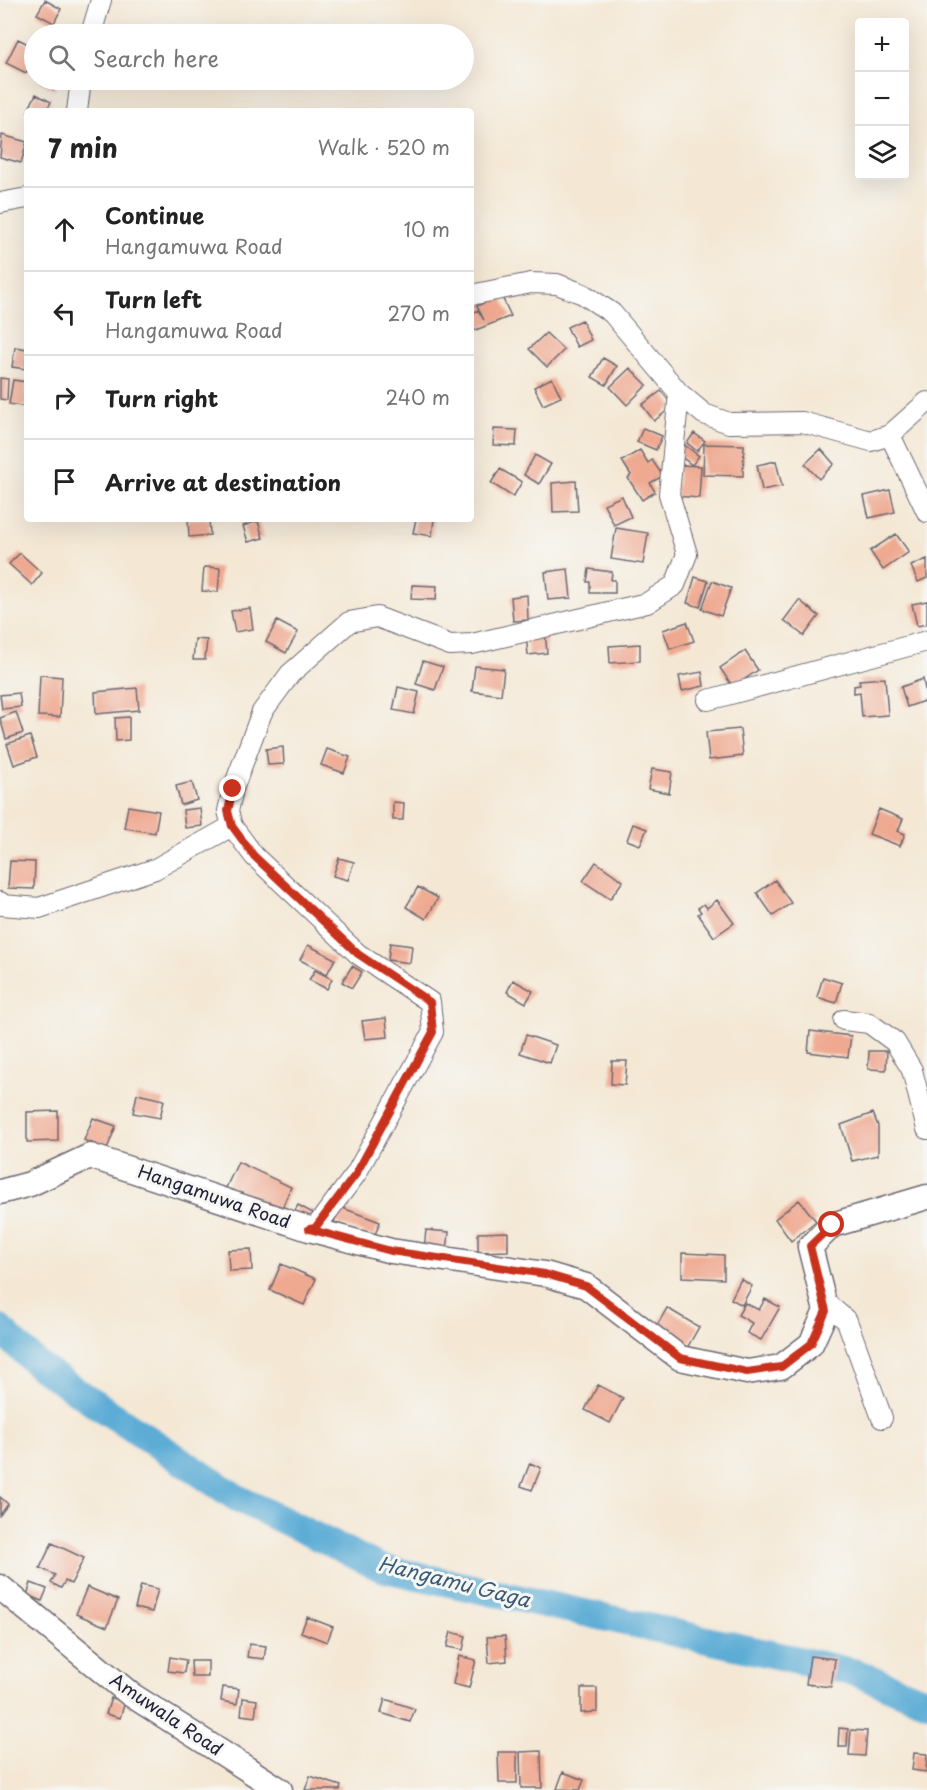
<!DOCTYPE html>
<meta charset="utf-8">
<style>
:root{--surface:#fff;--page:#f6f6f6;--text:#222;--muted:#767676;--line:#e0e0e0}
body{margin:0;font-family:"Playpen Sans",sans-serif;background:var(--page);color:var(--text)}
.controls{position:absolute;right:18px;top:18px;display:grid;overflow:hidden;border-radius:6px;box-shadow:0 6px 24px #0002}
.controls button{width:54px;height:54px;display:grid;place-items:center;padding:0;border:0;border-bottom:2px solid var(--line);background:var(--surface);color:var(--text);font:30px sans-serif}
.stop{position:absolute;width:18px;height:18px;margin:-14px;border:4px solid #c8321e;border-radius:50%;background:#fff}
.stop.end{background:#c8321e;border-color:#fff;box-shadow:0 2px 6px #0008}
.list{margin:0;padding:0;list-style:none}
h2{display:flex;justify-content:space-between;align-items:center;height:78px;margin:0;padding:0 24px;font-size:26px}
h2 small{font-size:20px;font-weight:400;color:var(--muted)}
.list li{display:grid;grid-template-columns:39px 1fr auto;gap:18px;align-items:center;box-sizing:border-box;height:84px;padding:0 24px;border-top:2px solid var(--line)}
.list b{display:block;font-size:22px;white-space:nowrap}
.list p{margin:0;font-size:20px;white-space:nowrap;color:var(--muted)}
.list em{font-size:20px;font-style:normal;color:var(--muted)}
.icon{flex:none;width:33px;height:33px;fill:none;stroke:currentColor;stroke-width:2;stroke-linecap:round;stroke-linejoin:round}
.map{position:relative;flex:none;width:927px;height:1790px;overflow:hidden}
.search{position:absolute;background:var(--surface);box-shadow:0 6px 24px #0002;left:24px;top:24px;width:450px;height:66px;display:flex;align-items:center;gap:15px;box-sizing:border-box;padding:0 21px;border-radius:33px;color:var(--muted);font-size:22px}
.panel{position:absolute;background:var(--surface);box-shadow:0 6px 24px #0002;left:24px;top:108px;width:450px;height:414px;border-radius:6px}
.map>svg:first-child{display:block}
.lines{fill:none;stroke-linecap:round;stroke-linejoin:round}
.river{stroke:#5bacd5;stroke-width:28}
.building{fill:#efa991}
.minor-casing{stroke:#6c6771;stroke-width:22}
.tertiary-casing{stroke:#6c6771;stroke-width:27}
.minor{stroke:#fff;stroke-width:20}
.tertiary{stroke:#fff;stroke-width:24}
.route{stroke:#c8321e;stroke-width:8}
.labels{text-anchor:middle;stroke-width:6;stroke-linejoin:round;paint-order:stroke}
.street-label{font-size:18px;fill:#22223b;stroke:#f6f6f2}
.water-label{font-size:20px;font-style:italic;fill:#395979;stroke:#f6f6f2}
</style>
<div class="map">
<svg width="927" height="1790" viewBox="0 0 927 1790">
<rect width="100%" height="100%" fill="#f6f6f2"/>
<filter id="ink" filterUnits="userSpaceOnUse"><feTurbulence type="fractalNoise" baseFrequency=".0167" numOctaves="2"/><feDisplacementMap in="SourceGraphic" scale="12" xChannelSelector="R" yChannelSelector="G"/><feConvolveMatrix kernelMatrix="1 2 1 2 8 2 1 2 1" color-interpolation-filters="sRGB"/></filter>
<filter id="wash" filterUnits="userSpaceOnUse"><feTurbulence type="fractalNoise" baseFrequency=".008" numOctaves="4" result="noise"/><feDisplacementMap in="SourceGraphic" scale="24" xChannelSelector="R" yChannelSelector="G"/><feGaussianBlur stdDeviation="1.35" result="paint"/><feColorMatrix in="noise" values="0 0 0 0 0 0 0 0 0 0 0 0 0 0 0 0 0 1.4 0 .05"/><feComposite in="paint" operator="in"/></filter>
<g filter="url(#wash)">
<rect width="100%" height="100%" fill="#f4e8d5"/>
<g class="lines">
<path class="river" d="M0,1329L39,1366L237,1498L381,1568L857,1673L927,1702"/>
</g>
<g id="blocks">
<path class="building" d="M45,0L61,9L54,23L37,14Z
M18,39L34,47V56L26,73L6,63Z
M37,80H60L54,90Z
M36,94L51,102L46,111H28Z
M2,135L27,142L21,163L0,157Z
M501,295L511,316L471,332V314L478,310L484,320L477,306Z
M582,320L591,340L577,347L567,327Z
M546,333L564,350L547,367L529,349Z
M15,347L27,349L26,369L12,367Z
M603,358L617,366L606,385L592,377Z
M630,368L647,385L627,405L610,387Z
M0,378L8,379L7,400L0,399Z
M552,378L561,397L543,405L534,387Z
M13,380L27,382V407L9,404Z
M661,391L673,406L654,421L642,405Z
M643,428L662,436L656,450L637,442Z
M494,429L517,430L516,446L493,445Z
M694,433L705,441L697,451L687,443Z
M682,443L699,456L692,465L675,452Z
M704,444L744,445L743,476L703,475Z
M821,449L834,464L819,479L805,464Z
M640,450L648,463L652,460L663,476L650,483L655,492L642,500L628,478L631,475L622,461Z
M535,455L551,464L539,484L524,475Z
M776,461L782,486L762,490L757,465Z
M679,465L701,466L699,498L676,496Z
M500,469L522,482L513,497L491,483Z
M576,481L578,511L553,512L552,483Z
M890,490L895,512L869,518L864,496Z
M622,496L631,517L614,525L604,504Z
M188,519H209L210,535L189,537Z
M416,519H434L432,536L413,533Z
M258,521L263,538L248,542L243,526Z
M616,528L648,533L643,564L611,559Z
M896,534L909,552L883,570L870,551Z
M20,553L42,573L32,585L9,564Z
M927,559V578L918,582L911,566Z
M204,567L220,568L218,592L202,591Z
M568,569L571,598L548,600L545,572Z
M589,569L612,572L611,580H615V593H590V582H587Z
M695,577L708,581L700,607L687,603Z
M712,581L731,588L721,616L702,609Z
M412,585L437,586L436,600L411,599Z
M527,595L528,620L513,621L511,597Z
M799,600L819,616L804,636L784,620Z
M927,601V624L917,626L912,604Z
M250,608L253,629L235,632L231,611Z
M277,621L298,632L286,653L266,642Z
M687,622L694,641L670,649L663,630Z
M545,631L547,653L528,655L526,633Z
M195,639L207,640L205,660H193Z
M640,644V661L610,663L609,646Z
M745,651L758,670L733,687L720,668Z
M423,661L443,667L435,690L416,684Z
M475,666L504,669L501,695L472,691Z
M702,672L704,686L682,691L679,676Z
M40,675L62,677L60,717L38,716Z
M885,678L888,715L862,717L860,692L854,693V686L860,685L859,680Z
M923,679L927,700L907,707L901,687Z
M398,687L419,692L414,714L393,710Z
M137,688L139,710L96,714L95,692Z
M19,693L21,707L2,709L0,695Z
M16,712L23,733L6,739L0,718Z
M129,717V740L116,741L115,718Z
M740,729L743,756L709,760L706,732Z
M30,736L37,757L14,765L7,744Z
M283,747L284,764L268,765L266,749Z
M327,749L350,757L344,773L321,765Z
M652,769L672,772L669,793L648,789Z
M192,782L197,800L181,805L176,786Z
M393,802L404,803L403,820H393Z
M128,806L159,811L155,833L124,828Z
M200,808L202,826L185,828L183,810Z
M879,809L903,819L898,831L905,834L900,846L869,834Z
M633,824L647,829L640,845L627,840Z
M339,858L354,862L348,880L333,876Z
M10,861L35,862L34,889L8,888Z
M596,862L623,881L610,899L583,881Z
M775,880L791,903L773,916L757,893Z
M418,887L438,898L426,919L406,907Z
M717,900L734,923L714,937L698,914L701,912L698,908L704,904L707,908Z
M390,943L412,946L410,963L388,960Z
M308,945L335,959L327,974L300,960Z
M352,966L362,972L352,988L342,982Z
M315,970L332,979L327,989L309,980Z
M823,977L842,983L836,1003L817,997Z
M513,980L533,991L526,1003L507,992Z
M386,1018L388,1037L365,1039L362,1021Z
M810,1031L851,1036L848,1057L808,1052Z
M526,1035L556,1045L550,1063L520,1053Z
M869,1051H887L886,1070L868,1069Z
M612,1061H627L625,1085L611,1084Z
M137,1094L164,1100L160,1118L133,1113Z
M58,1111V1141L27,1142V1112Z
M873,1113L878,1126V1155L852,1161L841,1125Z
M93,1118L116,1126L107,1149L84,1140Z
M238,1162L291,1187L279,1215L225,1190Z
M799,1200L816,1221L791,1241L775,1219Z
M298,1205L313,1213L306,1226L291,1218Z
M340,1207L380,1222L374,1237L334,1222Z
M426,1230L449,1232L447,1251L424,1249Z
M508,1232V1251L478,1252V1233Z
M251,1249L252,1270L229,1271L228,1250Z
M682,1253L724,1255V1279L682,1277Z
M281,1264L316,1279L304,1305L270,1290Z
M741,1279L752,1286L742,1305L731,1299Z
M765,1299L780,1307L761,1340L747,1333L752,1323L738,1315L745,1303L759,1310Z
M667,1308L699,1327L687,1348L655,1329Z
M598,1385L623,1398L610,1423L585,1410Z
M530,1463L541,1468L532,1490L521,1486Z
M0,1497L8,1504L0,1515Z
M52,1543L84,1558L71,1584L65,1581L61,1588L51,1583L55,1575L40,1568Z
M31,1583L47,1589L42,1601L27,1595Z
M141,1585L158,1589L152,1612L135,1608Z
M87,1587L118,1600L107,1627L76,1614Z
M307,1617L333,1627L327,1642L301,1632Z
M451,1632L466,1636L463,1650L447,1647Z
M505,1636L507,1661L489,1663L487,1637Z
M249,1644L266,1646L264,1659L247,1657Z
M459,1656L476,1660L469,1688L453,1684Z
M810,1656L835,1659L831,1687L806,1684Z
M170,1657L186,1660L184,1673L168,1671Z
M191,1661H208V1677H192Z
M223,1687L239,1689L237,1704L221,1701Z
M581,1688H597V1712L581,1713Z
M111,1698L125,1702L120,1718L106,1714Z
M243,1698L257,1700L255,1717L241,1715Z
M385,1699L415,1709L410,1722L381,1713Z
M839,1728L848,1729L847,1747H838Z
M851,1730L867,1731L865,1756L849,1755Z
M541,1751L542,1788H521L520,1752Z
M498,1752H517V1783H499Z
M914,1753L927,1754L926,1772L912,1770Z
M563,1772L584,1780L580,1790L557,1789Z
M310,1776L341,1786L340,1790H305Z"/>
</g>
</g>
<g filter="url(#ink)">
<use href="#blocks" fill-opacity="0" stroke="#6c6771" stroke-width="1.5"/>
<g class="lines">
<defs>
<path id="minor" d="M91,34L101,0
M77,111L81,80
M0,203L27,198
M471,295L531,283L557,284L583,294L612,313L679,393L704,414L729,423L802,422L871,441L890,435L927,402
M890,435L927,512
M708,700L927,641
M0,902L2,905L39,908L155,869L232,826
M844,1020L869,1023L895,1042L912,1070L927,1129
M309,1229L315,1228L356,1174L433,1032L430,1002L358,954L254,856L232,826L228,811L233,789L262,712L290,674L349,622L377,617L450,645L472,644L647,603L675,585L687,554L669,494L679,393
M823,1300L847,1321L882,1418"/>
<path id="tertiary" d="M0,1192L30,1184L90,1156L309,1229L391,1251L545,1274L586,1286L680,1358L747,1372L781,1367L811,1344L826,1311L810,1247L832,1225L927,1197
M0,1587L130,1694L280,1790"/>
</defs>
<use href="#minor" class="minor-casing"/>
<use href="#tertiary" class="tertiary-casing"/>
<use href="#minor" class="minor"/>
<use href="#tertiary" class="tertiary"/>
</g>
</g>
<g class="lines" filter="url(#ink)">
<path class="route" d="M233,789L228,811L232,826L254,856L358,954L430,1002L433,1032L356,1174L315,1228L309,1229L391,1251L545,1274L586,1286L680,1358L747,1372L781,1367L811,1344L826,1311L810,1246L832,1225"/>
</g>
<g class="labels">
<g class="street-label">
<text transform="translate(214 1197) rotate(19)" y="6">Hangamuwa Road</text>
<text transform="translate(166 1715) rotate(34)" y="6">Amuwala Road</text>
</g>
<g class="water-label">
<text transform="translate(454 1582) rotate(14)" y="7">Hangamu Gaga</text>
</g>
</g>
</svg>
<div class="controls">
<button>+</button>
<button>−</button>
<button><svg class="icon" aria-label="layers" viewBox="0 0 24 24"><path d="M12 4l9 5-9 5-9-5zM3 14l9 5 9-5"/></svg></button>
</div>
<div class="stop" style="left:832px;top:1225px"></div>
<div class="stop end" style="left:233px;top:789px"></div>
<div class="search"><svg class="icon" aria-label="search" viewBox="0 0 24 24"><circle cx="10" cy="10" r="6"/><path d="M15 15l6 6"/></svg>Search here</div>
<section class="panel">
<h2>7 min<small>Walk · 520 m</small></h2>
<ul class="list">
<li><svg class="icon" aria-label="ahead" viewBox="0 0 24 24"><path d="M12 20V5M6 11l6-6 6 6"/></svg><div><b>Continue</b><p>Hangamuwa Road</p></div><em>10 m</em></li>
<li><svg class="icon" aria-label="left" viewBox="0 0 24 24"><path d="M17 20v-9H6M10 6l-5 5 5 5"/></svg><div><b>Turn left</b><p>Hangamuwa Road</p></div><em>270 m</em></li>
<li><svg class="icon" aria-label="right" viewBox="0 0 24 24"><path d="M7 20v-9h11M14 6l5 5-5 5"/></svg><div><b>Turn right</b></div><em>240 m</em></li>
<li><svg class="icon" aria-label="arrive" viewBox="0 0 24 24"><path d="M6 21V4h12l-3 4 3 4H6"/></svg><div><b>Arrive at destination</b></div></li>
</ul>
</section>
</div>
